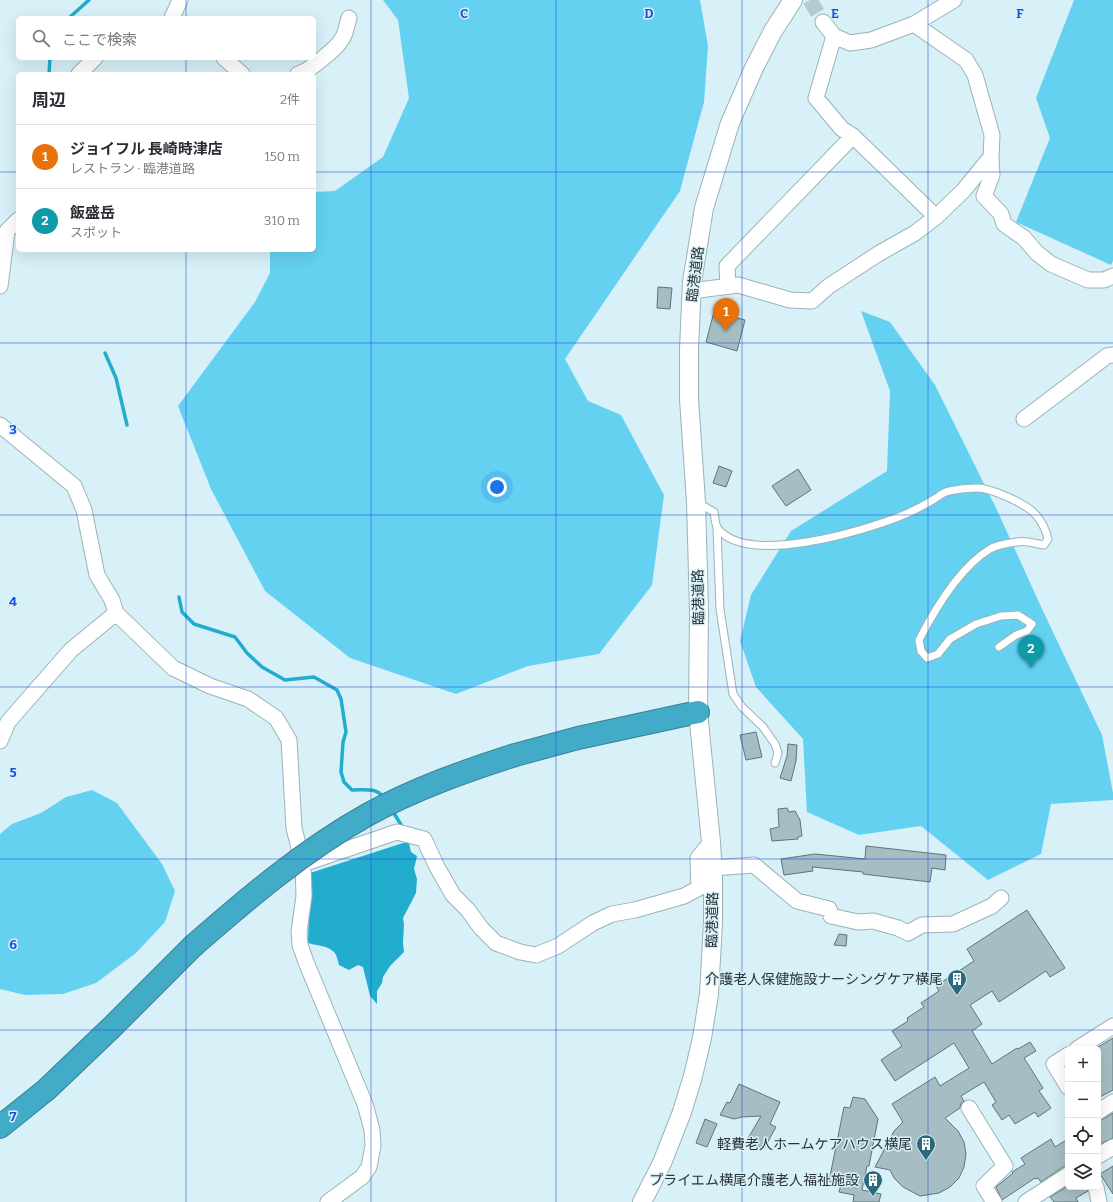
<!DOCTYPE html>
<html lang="ja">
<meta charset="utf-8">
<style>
:root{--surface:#fff;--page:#f7f7f7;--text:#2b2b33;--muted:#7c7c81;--line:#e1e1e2;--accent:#296b7d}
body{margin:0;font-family:Bitter,"Noto Sans JP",serif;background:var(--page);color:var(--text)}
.controls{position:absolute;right:12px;bottom:12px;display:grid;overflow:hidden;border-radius:6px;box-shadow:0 4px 16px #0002}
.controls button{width:36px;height:36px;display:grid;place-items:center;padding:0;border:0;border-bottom:1px solid var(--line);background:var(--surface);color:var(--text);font:20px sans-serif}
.you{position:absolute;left:497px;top:487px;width:14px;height:14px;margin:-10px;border:3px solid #fff;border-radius:50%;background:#1a73e8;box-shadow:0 0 0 6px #1a73e833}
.badge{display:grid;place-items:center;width:26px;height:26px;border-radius:50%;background:var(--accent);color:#fff;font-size:13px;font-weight:700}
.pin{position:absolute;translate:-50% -33px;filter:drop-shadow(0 1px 2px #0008)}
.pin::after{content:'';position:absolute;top:21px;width:14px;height:12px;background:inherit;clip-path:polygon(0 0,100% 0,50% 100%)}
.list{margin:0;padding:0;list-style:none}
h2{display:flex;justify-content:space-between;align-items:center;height:52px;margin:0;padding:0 16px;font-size:17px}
h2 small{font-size:13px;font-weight:400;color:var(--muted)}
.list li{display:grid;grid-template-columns:26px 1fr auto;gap:12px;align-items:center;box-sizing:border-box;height:64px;padding:0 16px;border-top:1px solid var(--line)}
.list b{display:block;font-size:15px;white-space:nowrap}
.list p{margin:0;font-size:13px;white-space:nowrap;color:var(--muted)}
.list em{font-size:13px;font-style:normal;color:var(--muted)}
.icon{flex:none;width:22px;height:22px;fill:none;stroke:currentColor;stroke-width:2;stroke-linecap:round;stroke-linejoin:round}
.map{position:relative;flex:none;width:1113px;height:1202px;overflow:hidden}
.search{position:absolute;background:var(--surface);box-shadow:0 4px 16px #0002;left:16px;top:16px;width:300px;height:44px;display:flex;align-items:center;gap:10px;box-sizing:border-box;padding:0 14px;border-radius:6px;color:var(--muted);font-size:15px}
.panel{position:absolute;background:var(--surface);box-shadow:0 4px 16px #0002;left:16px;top:72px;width:300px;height:180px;border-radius:6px}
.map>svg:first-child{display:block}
.green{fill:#64d1f1}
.water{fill:#22adcf}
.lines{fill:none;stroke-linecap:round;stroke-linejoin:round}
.stream{stroke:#22adcf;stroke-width:3.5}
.building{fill:#a6bdc4;stroke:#5f757c}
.minor-tunnel{stroke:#b5cad1;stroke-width:15;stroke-dasharray:15 8;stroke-linecap:butt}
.service-casing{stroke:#9bb2b9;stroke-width:9}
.minor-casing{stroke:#9bb2b9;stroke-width:17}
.tertiary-casing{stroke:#9bb2b9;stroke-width:20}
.motorway-casing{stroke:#3a8195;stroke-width:24}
.service{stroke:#fff;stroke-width:7}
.minor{stroke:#fff;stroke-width:15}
.tertiary{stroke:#fff;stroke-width:18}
.motorway{stroke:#42abc8;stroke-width:22}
.motorway-bridge-casing{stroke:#3a8195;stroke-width:24;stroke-linecap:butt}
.motorway-bridge{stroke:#42abc8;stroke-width:22}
.grid{fill:none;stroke:#1d4ed8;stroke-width:1;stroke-opacity:0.55}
.labels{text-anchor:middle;stroke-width:3;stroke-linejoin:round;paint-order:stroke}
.street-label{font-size:14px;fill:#2a3336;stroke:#d8f0f8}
.poi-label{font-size:14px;fill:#2a3336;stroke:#d8f0f8;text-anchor:end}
.grid-label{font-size:13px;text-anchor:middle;font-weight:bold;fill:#1d4ed8;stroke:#d8f0f8;stroke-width:3;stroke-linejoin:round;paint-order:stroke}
</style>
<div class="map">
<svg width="1113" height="1202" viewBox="0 0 1113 1202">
<rect width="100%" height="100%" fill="#d8f0f8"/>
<path class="green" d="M383,0H700L708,46L704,102L680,191L565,359L588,401L621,415L664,495L652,585L599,654L528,666L456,694L350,658L265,591L211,489L178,406L255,302L270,273V250H314V192L335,191L383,157L409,98L398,20Z
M1074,0H1113V261L1111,265L1016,222L1050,138L1036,98Z
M861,311L890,322L935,385L997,510L1042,609L1102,735L1113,793V800L1051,804L1041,854L988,880L921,826L859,835L807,812L803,739L756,687L740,641L751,595L791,531L887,471L890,391Z
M92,790L117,803L162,864L175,891L165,922L136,953L96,983L63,994L25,995L0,989V834L12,824L41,813L66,797Z"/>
<path class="water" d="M403,843H409L411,852L417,856L414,869L417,879L416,893L403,918L404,925L403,943L404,952L390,966L383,977L382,983L377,991V1004L370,996L363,967L358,965L349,970L339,965C338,962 337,956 335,953C328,945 317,946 308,943L310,873Z"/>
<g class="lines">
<path class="stream" d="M69,18L89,0
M49,74L50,58
M105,353L116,378L127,425
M179,597L182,612L194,624L235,637L247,653L262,667L285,680L314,677L337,690L341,699L346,732L343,742L341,772L344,782L352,790C363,790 377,787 384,798
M392,810L403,828"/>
</g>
<path class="building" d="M658,287L672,288L670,309L657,308Z
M714,312L745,320L737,351L706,342Z
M719,466L732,471L726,487L713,483Z
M798,469L811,490L786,506L772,486Z
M756,732L762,757L746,760L740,735Z
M788,744L797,745L796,761L791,781L780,778L787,756Z
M787,808L789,812L795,811L800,820L802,836L798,837V839L772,841L770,829L779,827L778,809Z
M866,846L946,855L945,870L932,868L930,882L863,874V872L812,867L813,871L784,875L781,859L815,854L865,859Z
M1027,910L1065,968L1050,977L1046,971L999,1002L992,991L970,1005L982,1024L972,1031L992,1064L1017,1048L1018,1049L1030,1042L1036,1051L1024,1058L1043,1088L1039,1091L1051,1108L1038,1117L1035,1112L1015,1124L1009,1115L1002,1120L992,1105L996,1102L984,1082L961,1096L964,1101L961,1103L960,1108L945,1118L958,1131L964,1142L966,1154L964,1167L959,1178L950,1187L939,1193L920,1196L903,1187L894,1178L890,1170L875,1167L894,1131L903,1122L892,1104L935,1077L940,1086L969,1068L954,1043L895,1081L881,1060L902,1046L892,1031L908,1021L907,1018L924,1007L921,1003L939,991L936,986L974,961L967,949Z
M839,934L847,935L846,946L834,945Z
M1113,1038V1090L1098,1098V1047Z
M739,1084L780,1102L770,1124L776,1127L764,1149L747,1140L761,1116L742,1117L734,1119L720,1115L727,1102L730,1103Z
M853,1097L865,1099L878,1119L869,1166H867L862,1190L881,1194L879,1202H853L854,1195L839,1192L841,1184L829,1181L844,1107L850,1108Z
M1113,1113V1138L1100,1144L1098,1141V1122Z
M705,1119L717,1124L707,1147L696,1143Z
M1051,1139L1055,1147L1068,1139V1166L1063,1167L1041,1182L1038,1178L1036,1179L1035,1178L1002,1200L996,1187L1013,1173L1012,1172L1025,1164L1021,1158Z
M1113,1166V1194L1100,1174Z
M1068,1186V1187H1087L1088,1191L1076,1198L1078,1202H1054L1050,1197Z"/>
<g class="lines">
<path class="minor-tunnel" d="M810,0L823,22"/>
<defs>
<path id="service" d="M698,503L714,512C715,517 715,525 718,529C749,566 863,531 901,516C911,512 921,507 931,501C937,498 943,492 949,491C958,489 968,488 977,488C991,488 1027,504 1036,515C1042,522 1046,530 1048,539L1044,545C1036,544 1025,540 1017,542C1009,543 997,545 990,549C960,567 935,609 919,640L921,651L927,658L938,654L950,639L976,624L1001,616L1018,615L1032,624L1027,631L1016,635L999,647
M717,528L720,609L733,694L742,707L763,727L775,744L778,753L775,763"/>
<path id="minor" d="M172,18L180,0
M823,22L834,36L850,43L871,40L914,24L954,0
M834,36L816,98L842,129L853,136L936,217
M224,58L242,74
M79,74L95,58
M298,74C308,72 337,48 342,39C346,33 347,24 349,18
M991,157L992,175L984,196L1001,214L1004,224L1024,238L1037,253L1051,264L1088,280H1104L1113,276
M0,286L7,231L18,220
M728,286L727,266L853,136
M691,291L738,285L790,300L812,301L829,286L878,254L915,233L936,217L963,191L991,157L992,135L975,75L966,60L914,24
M1024,419L1107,356L1113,355
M0,425L74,486L84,510L97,575L112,600L116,613L173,668L210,686L248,699L276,718L289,740L294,828L303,864L304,896L299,932L300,945L306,962L365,1104L372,1130L373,1146L369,1167L362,1177L328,1202
M0,741L8,722L71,650L116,613
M303,864L397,832L424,839L437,867L453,895L468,910L481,928L496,943L520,952L536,955L558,946L593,923L612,914L635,910L684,896L699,888L698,858L711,842
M712,868L754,865L797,901L829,909L831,916L858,922L873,921L898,928L908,933L922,925L953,924L992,906L1001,898
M1077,1049L1113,1026
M1068,1055L1054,1064L1068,1087
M969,1108L1005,1166L984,1186L994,1202
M1098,1112L1113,1102
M1098,1156L1113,1147
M1096,1187L1099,1202
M1026,1202L1068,1175"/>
<path id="tertiary" d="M642,1202L662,1163L682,1112L693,1076L702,1038L709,994L713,923V878L711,842L698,712L699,610L696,502L689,399V349L692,282L704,208L730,123L754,68L773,31L793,0"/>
<path id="motorway" d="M515,755L578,738L698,712
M0,1127L46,1090L111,1028L193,946"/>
</defs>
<use href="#service" class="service-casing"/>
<use href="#minor" class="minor-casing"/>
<use href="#tertiary" class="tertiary-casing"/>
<use href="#motorway" class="motorway-casing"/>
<use href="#service" class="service"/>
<use href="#minor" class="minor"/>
<use href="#tertiary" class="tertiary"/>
<use href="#motorway" class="motorway"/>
<defs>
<path id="motorway-bridge" d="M193,946C248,898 303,851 367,815C414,789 465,771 515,755"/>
</defs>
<use href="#motorway-bridge" class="motorway-bridge-casing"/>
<use href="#motorway-bridge" class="motorway-bridge"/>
</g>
<path class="grid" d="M186,0V18M371,0V1202M556,0V1202M742,0V1202M928,0V1202M186,58V74M0,172H18M314,172H1113M186,250V1202M0,343H1113M0,515H1113M0,687H1113M0,859H1113M0,1030H1113"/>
<defs>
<symbol id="building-pin" viewBox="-11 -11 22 30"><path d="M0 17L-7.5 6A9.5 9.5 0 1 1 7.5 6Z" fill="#296b7d" stroke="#d8f0f8"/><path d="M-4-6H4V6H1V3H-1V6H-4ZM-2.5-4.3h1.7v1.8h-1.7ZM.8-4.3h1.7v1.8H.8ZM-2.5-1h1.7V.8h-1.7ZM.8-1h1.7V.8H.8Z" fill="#fff"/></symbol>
</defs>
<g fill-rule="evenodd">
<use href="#building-pin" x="946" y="968" width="22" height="30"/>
<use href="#building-pin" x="915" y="1133" width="22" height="30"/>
<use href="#building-pin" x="862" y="1169" width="22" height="30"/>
</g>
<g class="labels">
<g class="street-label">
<text transform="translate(695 274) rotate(-83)" y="5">臨港道路</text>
<text transform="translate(698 597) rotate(-91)" y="5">臨港道路</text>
<text transform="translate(712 920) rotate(-89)" y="5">臨港道路</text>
</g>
<g class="poi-label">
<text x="943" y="984">介護老人保健施設ナーシングケア横尾</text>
<text x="912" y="1149">軽費老人ホームケアハウス横尾</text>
<text x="859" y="1185">プライエム横尾介護老人福祉施設</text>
</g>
</g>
<g class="grid-label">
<text x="464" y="18">C</text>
<text x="649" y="18">D</text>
<text x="835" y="18">E</text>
<text x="1020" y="18">F</text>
<text x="13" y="434">3</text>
<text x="13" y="606">4</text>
<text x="13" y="777">5</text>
<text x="13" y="949">6</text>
<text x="13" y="1121">7</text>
</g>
</svg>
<div class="controls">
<button>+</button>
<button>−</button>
<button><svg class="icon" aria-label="locate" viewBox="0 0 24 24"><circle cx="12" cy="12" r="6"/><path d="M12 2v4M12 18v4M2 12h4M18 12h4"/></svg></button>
<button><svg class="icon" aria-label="layers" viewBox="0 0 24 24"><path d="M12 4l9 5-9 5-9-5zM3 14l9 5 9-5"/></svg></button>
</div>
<div class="you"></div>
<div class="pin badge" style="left:726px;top:331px;background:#e8710a">1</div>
<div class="pin badge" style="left:1031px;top:668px;background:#0f9aa8">2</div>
<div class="search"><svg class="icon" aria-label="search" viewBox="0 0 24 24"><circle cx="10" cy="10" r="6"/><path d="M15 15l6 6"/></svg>ここで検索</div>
<section class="panel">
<h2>周辺<small>2件</small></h2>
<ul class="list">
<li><span class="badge" style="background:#e8710a">1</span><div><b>ジョイフル 長崎時津店</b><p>レストラン · 臨港道路</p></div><em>150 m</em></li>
<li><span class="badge" style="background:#0f9aa8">2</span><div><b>飯盛岳</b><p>スポット</p></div><em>310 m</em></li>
</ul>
</section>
</div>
